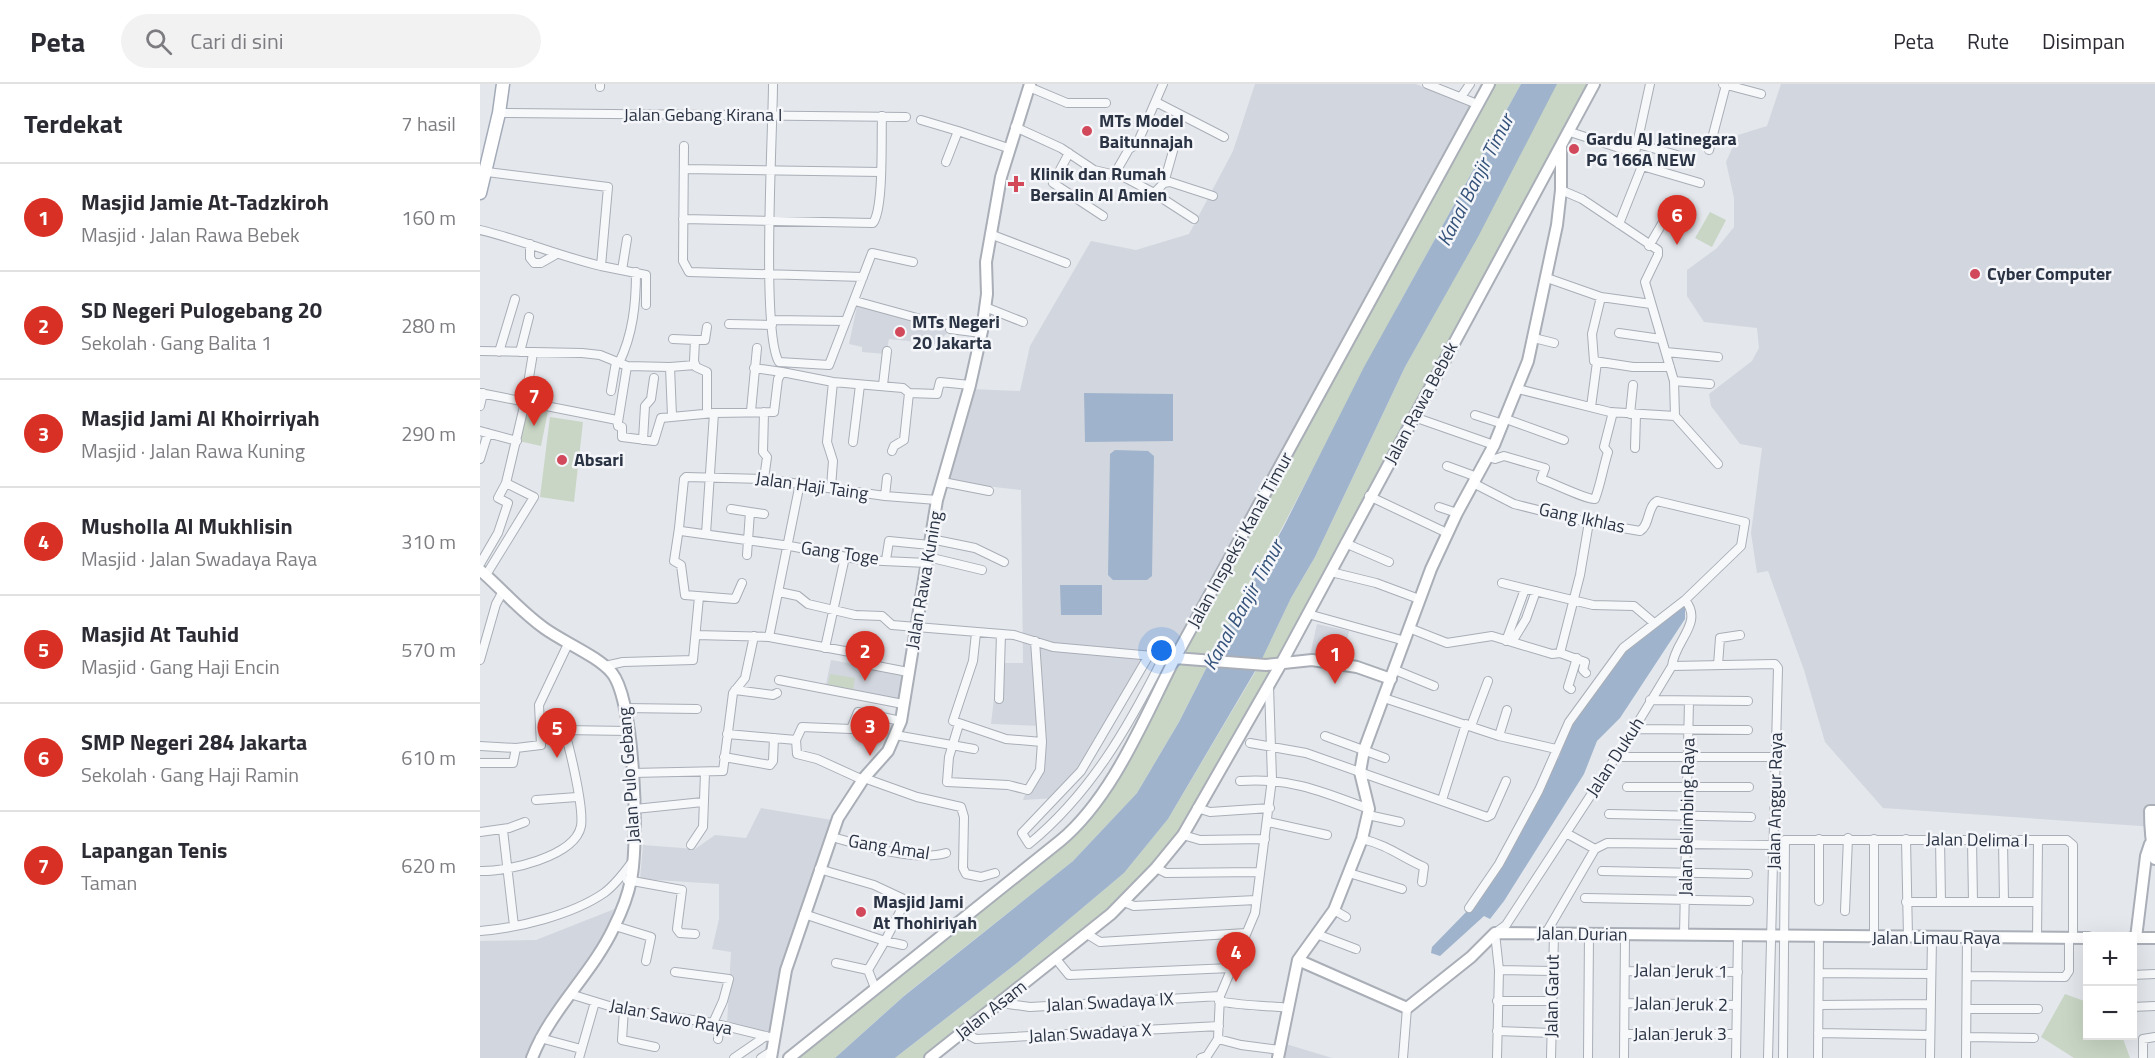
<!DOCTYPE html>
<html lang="id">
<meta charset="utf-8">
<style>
:root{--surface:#fff;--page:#f2f2f3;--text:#2b2b33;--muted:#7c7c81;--line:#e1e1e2;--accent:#d93025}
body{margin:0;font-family:"Titillium Web",sans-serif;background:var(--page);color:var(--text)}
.controls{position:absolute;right:18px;bottom:18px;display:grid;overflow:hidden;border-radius:0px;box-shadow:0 6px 24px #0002}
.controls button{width:54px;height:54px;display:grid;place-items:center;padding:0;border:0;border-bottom:2px solid var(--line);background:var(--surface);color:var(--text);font:30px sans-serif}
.you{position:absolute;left:682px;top:567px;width:21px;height:21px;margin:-15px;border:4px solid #fff;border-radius:50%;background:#1a73e8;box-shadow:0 0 0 9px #1a73e833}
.badge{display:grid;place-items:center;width:39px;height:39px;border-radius:50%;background:var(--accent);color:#fff;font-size:20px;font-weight:700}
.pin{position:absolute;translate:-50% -50px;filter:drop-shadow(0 2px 3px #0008)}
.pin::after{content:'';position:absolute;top:32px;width:21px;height:18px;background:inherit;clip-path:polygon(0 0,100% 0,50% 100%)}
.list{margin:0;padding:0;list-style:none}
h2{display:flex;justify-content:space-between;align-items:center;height:78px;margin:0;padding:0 24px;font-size:26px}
h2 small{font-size:20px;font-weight:400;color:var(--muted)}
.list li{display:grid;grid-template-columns:39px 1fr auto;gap:18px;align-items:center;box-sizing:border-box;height:108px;padding:0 24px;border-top:2px solid var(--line)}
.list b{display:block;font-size:22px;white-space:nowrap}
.list p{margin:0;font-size:20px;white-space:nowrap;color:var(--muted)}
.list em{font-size:20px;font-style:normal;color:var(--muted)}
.icon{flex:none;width:33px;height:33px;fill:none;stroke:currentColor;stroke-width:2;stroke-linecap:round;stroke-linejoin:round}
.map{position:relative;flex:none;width:1675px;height:974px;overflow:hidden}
header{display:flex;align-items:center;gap:36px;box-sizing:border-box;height:84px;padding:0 30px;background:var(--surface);border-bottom:2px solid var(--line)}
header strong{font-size:28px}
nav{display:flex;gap:33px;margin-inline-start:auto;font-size:21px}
.search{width:420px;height:54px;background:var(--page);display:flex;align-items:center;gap:15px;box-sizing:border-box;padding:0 21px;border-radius:33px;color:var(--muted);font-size:22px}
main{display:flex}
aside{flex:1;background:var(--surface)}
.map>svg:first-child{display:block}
.built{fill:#d2d6de}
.green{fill:#c9d6c5}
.water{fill:#9fb4cc}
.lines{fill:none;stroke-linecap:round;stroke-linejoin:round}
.street-casing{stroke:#a9aeb7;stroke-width:10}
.secondary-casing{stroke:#a9aeb7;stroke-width:14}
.primary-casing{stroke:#a3abb8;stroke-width:15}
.street{stroke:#f7f8fa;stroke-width:8}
.secondary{stroke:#fff;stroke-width:10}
.primary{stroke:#fff;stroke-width:12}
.poi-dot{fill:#d1495b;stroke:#f4f6f9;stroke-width:2}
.labels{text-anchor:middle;stroke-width:5;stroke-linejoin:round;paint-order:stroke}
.street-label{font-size:18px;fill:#2b3445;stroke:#f4f6f9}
.poi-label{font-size:18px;font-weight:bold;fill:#2b3445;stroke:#f4f6f9;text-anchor:start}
.water-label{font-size:20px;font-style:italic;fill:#34527a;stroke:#f4f6f9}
</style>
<header>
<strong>Peta</strong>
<div class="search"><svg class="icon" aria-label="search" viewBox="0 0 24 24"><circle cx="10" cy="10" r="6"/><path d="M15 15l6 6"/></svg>Cari di sini</div>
<nav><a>Peta</a><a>Rute</a><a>Disimpan</a></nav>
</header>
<main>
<aside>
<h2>Terdekat<small>7 hasil</small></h2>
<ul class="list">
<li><span class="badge">1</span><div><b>Masjid Jamie At-Tadzkiroh</b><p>Masjid · Jalan Rawa Bebek</p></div><em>160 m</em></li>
<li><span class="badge">2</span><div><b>SD Negeri Pulogebang 20</b><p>Sekolah · Gang Balita 1</p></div><em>280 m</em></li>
<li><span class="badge">3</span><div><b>Masjid Jami Al Khoirriyah</b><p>Masjid · Jalan Rawa Kuning</p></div><em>290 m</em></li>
<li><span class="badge">4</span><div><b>Musholla Al Mukhlisin</b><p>Masjid · Jalan Swadaya Raya</p></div><em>310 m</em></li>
<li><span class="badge">5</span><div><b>Masjid At Tauhid</b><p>Masjid · Gang Haji Encin</p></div><em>570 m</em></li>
<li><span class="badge">6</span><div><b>SMP Negeri 284 Jakarta</b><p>Sekolah · Gang Haji Ramin</p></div><em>610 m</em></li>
<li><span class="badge">7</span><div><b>Lapangan Tenis</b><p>Taman</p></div><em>620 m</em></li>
</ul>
</aside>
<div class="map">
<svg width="1675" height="974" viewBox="0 0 1675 974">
<rect width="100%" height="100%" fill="#e4e7ec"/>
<path class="built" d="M775,0H936L993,24L695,574L668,573L615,663L578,714L543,716L558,677L560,642L511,640L518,579H543L541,406L463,397L491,305L540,307L550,262L611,157L656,166L709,150L753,67Z
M1301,0H1675V743L1403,724L1345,658L1324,586L1288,487L1277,489L1271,449L1282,364L1260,360L1231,322L1229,310L1272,277L1279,264L1277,244L1224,238L1207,212V186L1237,164L1254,143V114L1246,78L1258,51L1287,42Z
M377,222L498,250L497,253L470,246L456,260L409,255L406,270L382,268V263L369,260Z
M837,540L869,547L863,574L830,571Z
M351,576L425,589L421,618L345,605Z
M281,724L358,737L291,948L247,941L251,868L232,865L239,835V800L160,795L163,761L215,765L235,751L266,754Z
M137,824L121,856L57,949L49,974H0V857L56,856Z
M806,960L852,974H802Z"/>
<path class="green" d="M1009,0H1041L919,220L803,442L737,563L699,638L657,709L593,777L426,910L355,974H309L612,726Z
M1076,0H1114L703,751L644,818L450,974H415L537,879L644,789L688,735L777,585L811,514L835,473L925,283L994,159Z
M1230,128L1246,136L1232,163L1215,154Z
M47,323L68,327L61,362L39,357Z
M70,333L103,338L94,418L60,413Z
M350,590L375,594L373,606L348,601Z
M1585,910L1607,918L1608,952H1642L1650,974H1594L1561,953Z"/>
<path class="water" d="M1041,0H1077L998,153L925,283L835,473L811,514L781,577L688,735L644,789L537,879L415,974H355L424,912L593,777L657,709L699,638L737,563L803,444L884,283Z
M604,309L693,310V357L605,358Z
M635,366L668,367L674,372L672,492L667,496H633L628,491L630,370Z
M580,501H622V531H581Z
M1201,523L1205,524V535L1140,634L1117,657L1104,690L1024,817L1010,835L1004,832L960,872L951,869L952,863L989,825L1079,673L1095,632L1139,569Z"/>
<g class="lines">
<defs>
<path id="street" d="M293,0C293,46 281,250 299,278L349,281L392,169L433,178
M947,0L997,20
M1243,0L1281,10
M120,3V0
M549,3L587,19H626
M981,13L990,0
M676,18L744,53
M19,29L426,33
M441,36L478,47
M535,43L581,64L614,86L644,93L674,109L684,99L690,98L733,112
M1090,48L1155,69L1162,82L1139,140
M1158,60L1197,71
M204,62L203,177L209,188L383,193
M1229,66L1246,1
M589,69L573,99L623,132
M1155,69L1170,0
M466,78L478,47L528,64
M1162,82L1220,99
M204,85L401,88
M7,88L128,103L121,182L166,191V221
M634,91L649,65L657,60L683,0
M684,99L693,67
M1081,106L1102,115L1178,166V171L1165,198L1194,297L1195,332
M674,109L714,135
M203,135L393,139C404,124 401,54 402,32
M0,146C42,156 79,172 121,182
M510,150L586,179
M50,160V174L54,179H61L75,171
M1169,162L1183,138
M142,186L147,155
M1067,194L1121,213L1171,220
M1121,213L1112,250L1114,277L1153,283H1190
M375,217L459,240H481
M505,223L543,238
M291,236L366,237
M249,240L292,241
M227,243L225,256H215L214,277L216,283L227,288V329
M470,245L501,249
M1139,249L1181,255
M1054,254L1074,259
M193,255L215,256
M0,267L102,269L120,271L147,282L190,283L192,332
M19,268L35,215
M40,268L49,233
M1186,268L1238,273
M139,279C153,250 156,220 156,188
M190,283L215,281
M274,284L302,288
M1194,297L1230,300
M403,301L407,267
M1038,305L1130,328L1195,332L1238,380
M131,307L136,278
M0,309L137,336L138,342L142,343V353L174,357L181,334L234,329L294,328L298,295L302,288L353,298L423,304L429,309L457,310L460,298L490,301
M0,322L3,309
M1111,323L1117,278
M271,327L277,264
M1150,330L1153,301
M995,331L1023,340
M934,333L1014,361
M1026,335L1084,356
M138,338L147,282
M0,347L37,357
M163,356L165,322L171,315L174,294
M373,358L380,301
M1155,364L1156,330
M412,367L414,362L424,356L429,309
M1008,373L1015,375L1024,372L1065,384L1061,395C1073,399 1107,416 1115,415C1121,399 1123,384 1128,368L1124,363L1133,328
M0,375L8,349
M967,382L997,393
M284,395L287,373L283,368L284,328
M463,398L509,407
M993,399L1034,420L1102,437L1160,447C1170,441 1167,423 1177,417L1265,438L1261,462L1205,516
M351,403L353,377L347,358L353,298
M405,412L407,394
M889,412L967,449
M959,423L977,429
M251,425L270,428L267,471
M270,428L284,430
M199,444L194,477L201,481L205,511L255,515L262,499
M226,450L234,329
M451,455L495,464L524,478
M865,459L909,478
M448,473L502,486
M406,476L409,457L450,461
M447,479L382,476L310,462L201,447L199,444L204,395L206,393L284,395L405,412L457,416
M0,480L18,449L28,419L18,414L26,399
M851,488L896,499L939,515
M6,491L54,413L26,399L45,318L53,269
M1022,499L1113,521L1154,522L1174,539
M299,508L318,512L328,520L375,531L402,532L412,541L534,551L573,563L695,574
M828,530L925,557
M929,544L967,559L1012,552L1072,570L1080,569L1105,578L1103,586L1106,589
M496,549L493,577L473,637L526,655L562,658
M216,551L289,553L370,568L376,578L428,588
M289,553L320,399
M1026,557L1045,505
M1032,558L1046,535L1056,507
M345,564L365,473
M1080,569L1100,491L1109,438
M668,573L601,687L542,749L549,760C610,710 648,644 683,574
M0,576L16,520L22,509
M1238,581L1240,554L1260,551
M125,582L143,578L213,576L219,513
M915,586L954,602
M299,596L423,620
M1091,605L1088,603L1097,574
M255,606L293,611L297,609
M904,614L1019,652L1076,665
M519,615L521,550
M1170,616L1268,617
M145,624L217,625
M479,640L469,673L467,698L528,701L548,706L560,686L562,658L555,557
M991,642L1008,597
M60,645L84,646
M1154,645L1268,646
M247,650L316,656L317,670L337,675L383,696
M415,651L494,665
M845,652L905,674
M1019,652L1027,626
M316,656L322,643L371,645L378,628L421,637
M770,659L826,669L1007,733L1011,731L1026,697
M0,662L36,664
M244,673L290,681L293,677L294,654
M1135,673H1295
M0,679H33L36,664L61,661L59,621L88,560
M152,689L243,687L253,609L265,594L274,552
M384,694L437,713L481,723L484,733L483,784L486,790L501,793L515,789
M760,697C809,693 844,708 889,725
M1147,703H1269
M56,716L97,713
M962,716L986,640
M717,724L730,728L790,724
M155,725L223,718
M1129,730L1271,733
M888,731L920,738
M788,738L847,751
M23,746L34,842
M0,748L29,744L45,738
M1086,749L1115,765L1127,759L1294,761
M703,751L720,756L785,755
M352,753C381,761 437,778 466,769
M882,755C908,761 921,773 944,783L942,798
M1339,755V817
M1426,755L1428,853
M1460,755L1461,818
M1492,756L1493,818
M1523,756L1524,818
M211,761L223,743L225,689
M676,784L686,789L778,788
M0,787C26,788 95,773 101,742C104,724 90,665 84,646L148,647
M1122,787L1268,790
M869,789L922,805
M147,796L202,806L197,845L200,849L215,850
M1105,814L1269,817
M644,818L654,822L776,816
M1426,818H1556
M989,824L1019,780L1059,706L1089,638L1143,564L1205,516C1224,539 1195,556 1192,582
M854,826L866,833
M1365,827L1368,754
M324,830L405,857L426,816L394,801L339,785
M135,842L171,853L166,877
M0,847C38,844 92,831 124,809C135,801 144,789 152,778
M1066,849L1115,765
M607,850L620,858L766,849
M1204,850L1209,617
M839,851L876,865
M1394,853V755
M1557,854L1558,757
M576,875L589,891L751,884
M356,879L388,886
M1019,886L1073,887
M1145,887L1258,888
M195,888L249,895L243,917L233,939
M1339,889L1451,890
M1652,891L1675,890
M1487,892L1585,893L1589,887V854
M395,904L388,886L405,857L423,861
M90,910L139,925L233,939L294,954
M739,917C760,922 785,921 808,924
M1017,917H1072
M521,919L550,923L740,912
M1145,919L1257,921
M1339,921L1451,920
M1652,923L1675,922
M144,925L142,956L175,963
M1487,925H1558
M1017,947L1072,949
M483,948L496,955L739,942
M1338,949L1450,951
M1144,950H1256
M1486,953L1554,954
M60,954L101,965
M238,955L240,941
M738,955L761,961L800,966
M99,974L115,918
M254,974L286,952
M281,974L292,967
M721,974L727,972L738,955L740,912L775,829L792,695L789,602
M923,974L927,924
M1017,974L1019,886L1015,849L1026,841L1154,645L1192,582L1295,580L1298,584L1288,974
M1071,974L1074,850
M1108,974L1109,851
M1144,974L1145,851
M1256,974L1258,852
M1303,974L1305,756H1587L1593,761V854
M1338,974L1339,853
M1450,974L1452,854
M1486,974L1487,854
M1663,974V955L1675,953"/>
<path id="secondary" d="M0,486C22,505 40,527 64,544C83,558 118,572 132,589C155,618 159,758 151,796C148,811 141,829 134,843C112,890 71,925 52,974
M695,574L786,581L832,576L877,583L911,595
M1675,727H1670C1670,744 1671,758 1675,775
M1652,854H1675
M1656,854L1666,772L1670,760
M818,876L927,924L991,873L1015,849L1608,854
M291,974L306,886L358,734L384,694L408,667L421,637L457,416L490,301L502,247L507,210L506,178L521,93L550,0
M309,974L580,757C633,713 664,634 695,574L1009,0
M450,974L631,830L676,784L703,751L802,578L1114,0
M798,974L818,876L854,826L882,755L889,725L880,688L884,666L951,485L977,429L1014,361L1048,277L1077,141L1081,106V61"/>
<path id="primary" d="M0,109L19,29L23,0"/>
</defs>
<use href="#street" class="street-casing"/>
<use href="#secondary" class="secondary-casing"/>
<use href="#primary" class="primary-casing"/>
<use href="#street" class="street"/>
<use href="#secondary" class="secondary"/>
<use href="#primary" class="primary"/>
</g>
<g class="poi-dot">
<circle cx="607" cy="47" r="6"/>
<circle cx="1094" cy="65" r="6"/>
<path d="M533 91h6v6h6v6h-6v6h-6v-6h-6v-6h6z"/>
<circle cx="1495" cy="190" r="6"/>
<circle cx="420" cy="248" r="6"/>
<circle cx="82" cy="376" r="6"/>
<circle cx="381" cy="828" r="6"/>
</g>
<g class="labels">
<g class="street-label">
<text x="223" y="37">Jalan Gebang Kirana I</text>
<text transform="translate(941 319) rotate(-62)" y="6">Jalan Rawa Bebek</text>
<text transform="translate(332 402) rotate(8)" y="6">Jalan Haji Taing</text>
<text transform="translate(1102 434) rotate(12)" y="6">Gang Ikhlas</text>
<text transform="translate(760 456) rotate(-61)" y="6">Jalan Inspeksi Kanal Timur</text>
<text transform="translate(360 469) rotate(8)" y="6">Gang Toge</text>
<text transform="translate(444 496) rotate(-80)" y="6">Jalan Rawa Kuning</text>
<text transform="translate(1135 673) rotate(-57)" y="6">Jalan Dukuh</text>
<text transform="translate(149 691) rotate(-94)" y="6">Jalan Pulo Gebang</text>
<text transform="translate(1295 717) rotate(-89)" y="6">Jalan Anggur Raya</text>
<text transform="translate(1207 733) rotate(-89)" y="6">Jalan Belimbing Raya</text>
<text transform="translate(1497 756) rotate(1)" y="6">Jalan Delima I</text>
<text transform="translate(409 763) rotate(9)" y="6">Gang Amal</text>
<text transform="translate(1102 850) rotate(1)" y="6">Jalan Durian</text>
<text x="1456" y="860">Jalan Limau Raya</text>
<text transform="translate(1201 887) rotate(1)" y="6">Jalan Jeruk 1</text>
<text transform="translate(1072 912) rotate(-89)" y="6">Jalan Garut</text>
<text transform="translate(630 918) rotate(-3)" y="6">Jalan Swadaya IX</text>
<text transform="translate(1201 920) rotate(1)" y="6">Jalan Jeruk 2</text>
<text transform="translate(511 926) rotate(-38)" y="6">Jalan Asam</text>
<text transform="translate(191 933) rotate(11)" y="6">Jalan Sawo Raya</text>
<text transform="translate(610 949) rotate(-3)" y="6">Jalan Swadaya X</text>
<text x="1200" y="956">Jalan Jeruk 3</text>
</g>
<g class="poi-label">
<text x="619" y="43">MTs Model<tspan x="619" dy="21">Baitunnajah</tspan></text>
<text x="1106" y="61">Gardu AJ Jatinegara<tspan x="1106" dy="21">PG 166A NEW</tspan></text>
<text x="550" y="96">Klinik dan Rumah<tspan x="550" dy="21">Bersalin Al Amien</tspan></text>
<text x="1507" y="196">Cyber Computer</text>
<text x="432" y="244">MTs Negeri<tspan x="432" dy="21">20 Jakarta</tspan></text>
<text x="94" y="382">Absari</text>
<text x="393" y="824">Masjid Jami<tspan x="393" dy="21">At Thohiriyah</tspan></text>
</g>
<g class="water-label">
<text transform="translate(995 96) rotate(-63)" y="7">Kanal Banjir Timur</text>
<text transform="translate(763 521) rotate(-61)" y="7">Kanal Banjir Timur</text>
</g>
</g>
</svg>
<div class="controls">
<button>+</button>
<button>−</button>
</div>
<div class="you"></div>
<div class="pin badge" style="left:855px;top:600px">1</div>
<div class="pin badge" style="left:385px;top:597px">2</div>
<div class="pin badge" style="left:390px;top:672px">3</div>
<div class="pin badge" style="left:756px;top:898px">4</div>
<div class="pin badge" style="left:77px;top:674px">5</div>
<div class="pin badge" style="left:1197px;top:161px">6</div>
<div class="pin badge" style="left:54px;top:342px">7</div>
</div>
</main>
